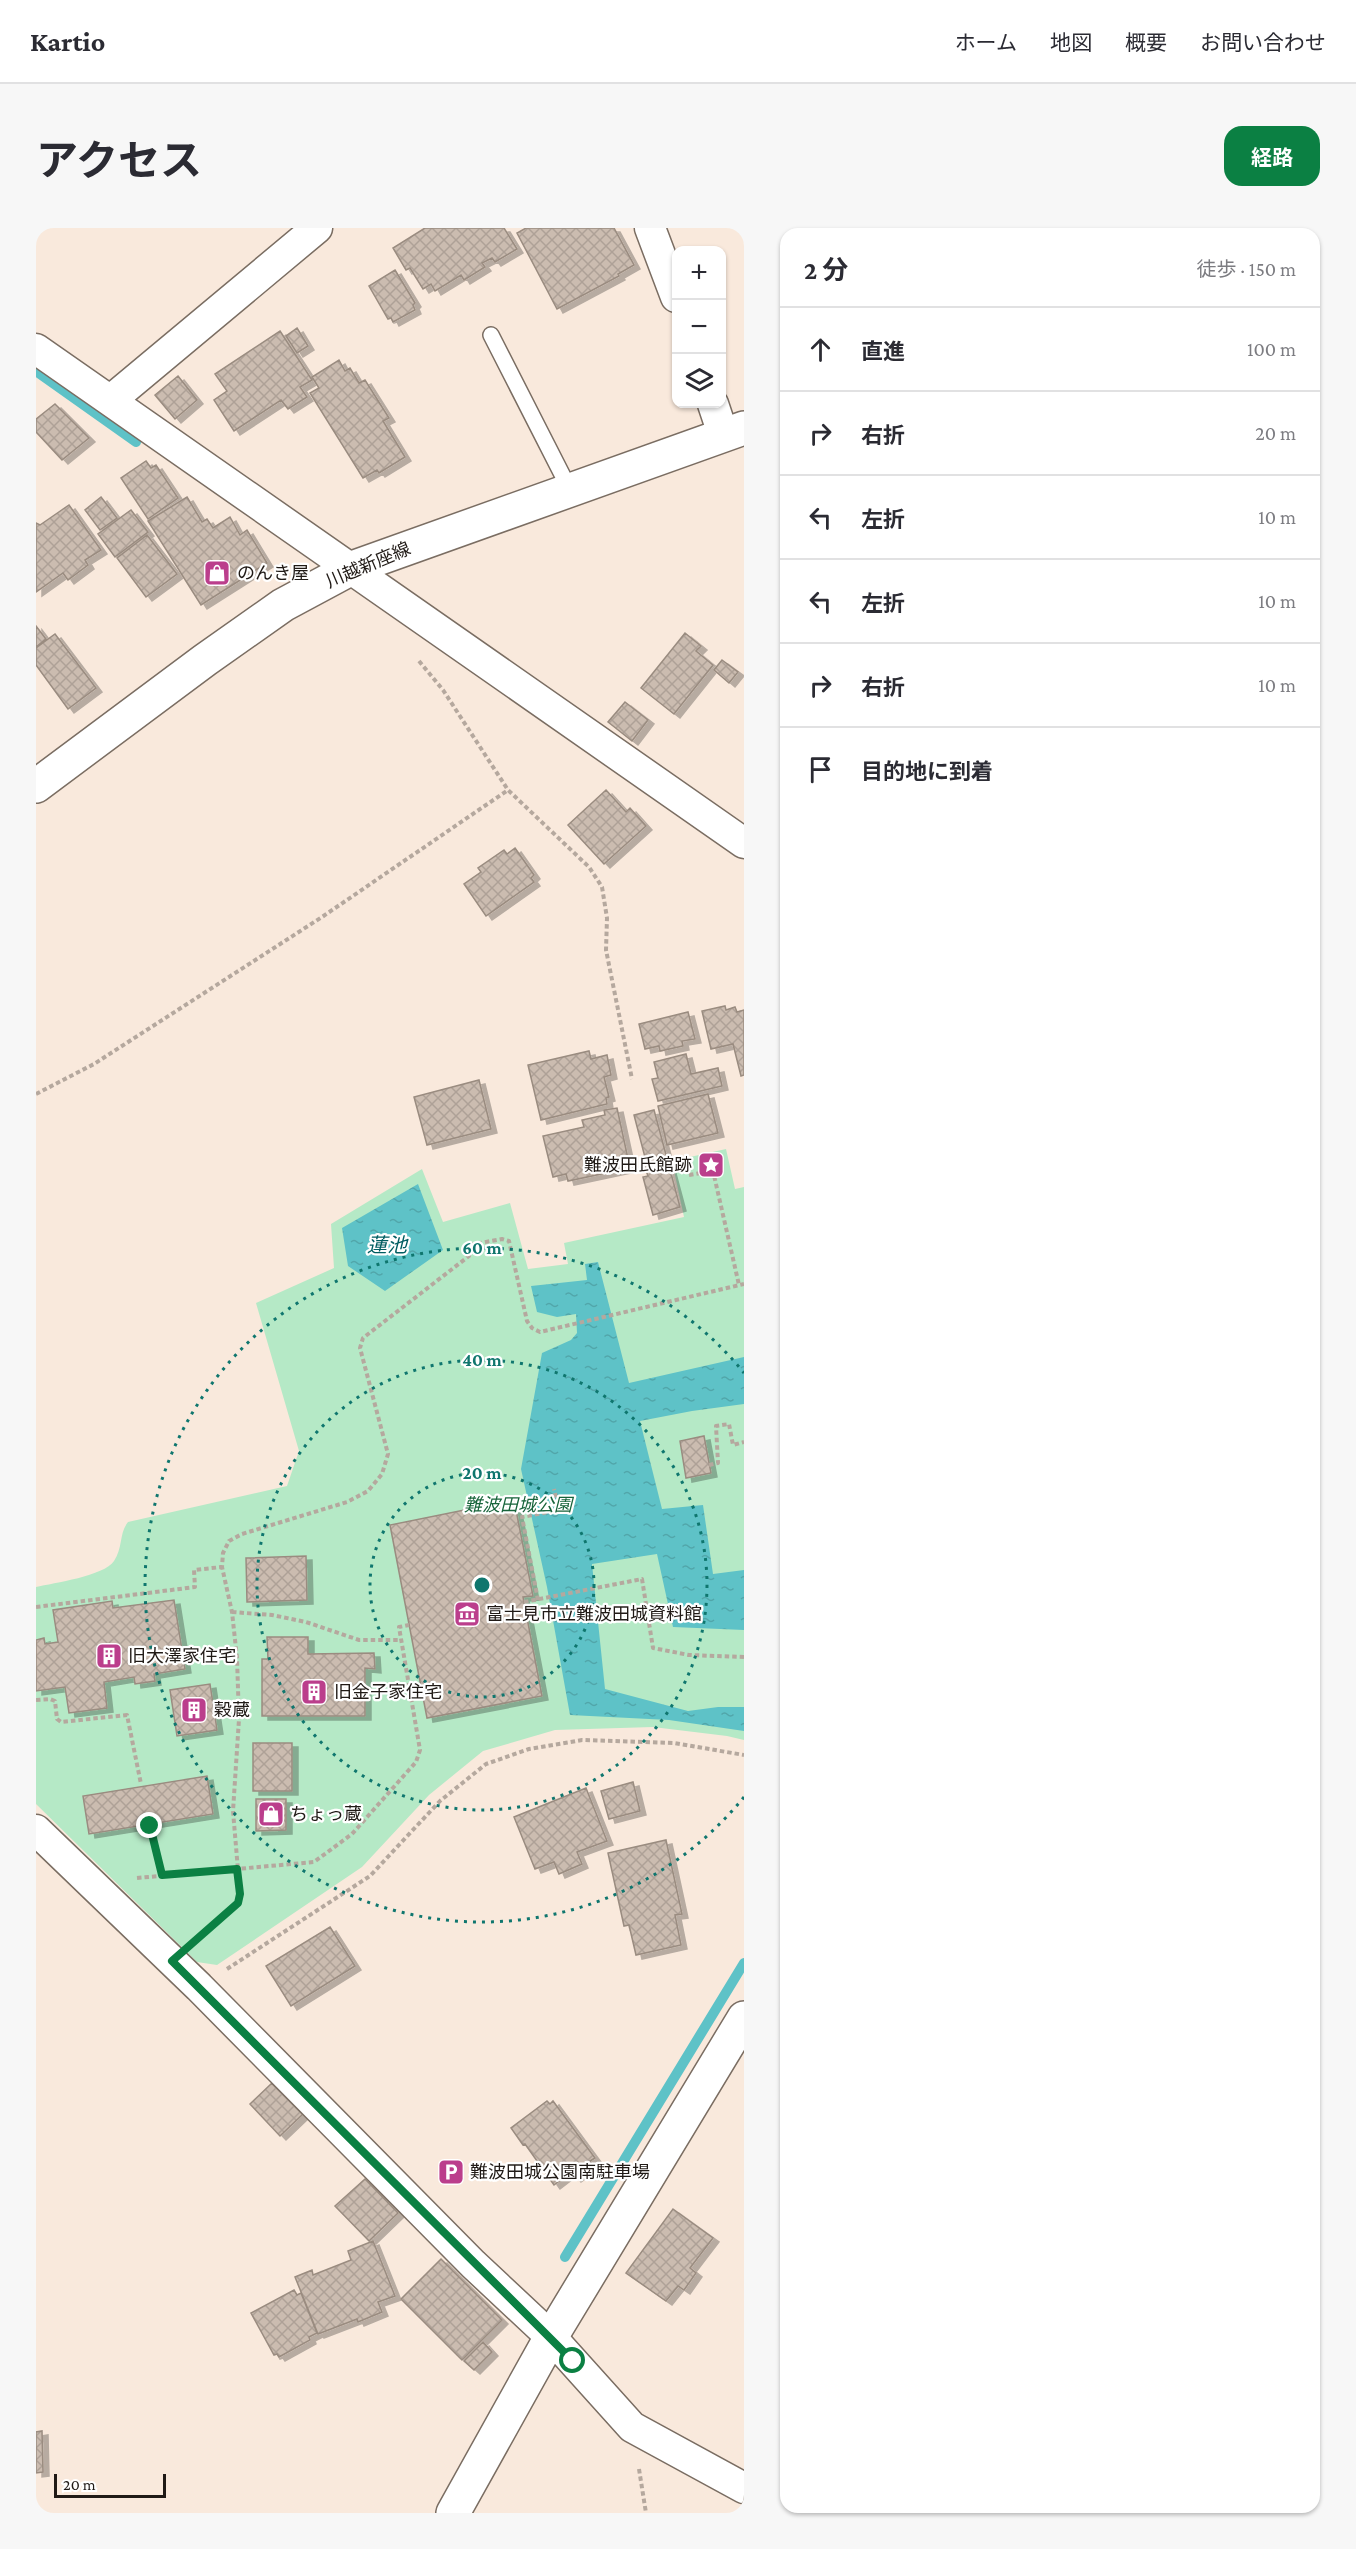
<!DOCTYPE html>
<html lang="ja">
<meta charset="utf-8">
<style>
:root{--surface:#fff;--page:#f7f7f7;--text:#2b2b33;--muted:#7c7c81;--line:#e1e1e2;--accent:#0b8043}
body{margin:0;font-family:"Crimson Pro","Noto Sans JP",serif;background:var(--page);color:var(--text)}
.controls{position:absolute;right:18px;top:18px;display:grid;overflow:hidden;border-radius:12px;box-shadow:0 2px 4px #0004}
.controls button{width:54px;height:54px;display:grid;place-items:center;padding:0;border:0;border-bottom:2px solid var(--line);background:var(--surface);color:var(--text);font:30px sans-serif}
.scale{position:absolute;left:18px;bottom:15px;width:112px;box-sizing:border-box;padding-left:6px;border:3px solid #201a16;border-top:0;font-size:16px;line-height:21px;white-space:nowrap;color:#201a16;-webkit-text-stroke:4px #fff;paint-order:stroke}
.stop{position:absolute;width:18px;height:18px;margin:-14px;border:4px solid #0b8043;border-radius:50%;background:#fff}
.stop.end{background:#0b8043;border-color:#fff;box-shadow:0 2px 6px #0008}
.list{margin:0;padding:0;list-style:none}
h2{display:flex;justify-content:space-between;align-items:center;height:78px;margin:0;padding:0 24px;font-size:26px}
h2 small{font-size:20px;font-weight:400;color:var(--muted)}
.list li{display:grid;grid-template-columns:39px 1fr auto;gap:18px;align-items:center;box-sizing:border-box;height:84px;padding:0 24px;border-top:2px solid var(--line)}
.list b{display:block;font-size:22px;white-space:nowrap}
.list em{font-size:20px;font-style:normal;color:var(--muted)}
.icon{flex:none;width:33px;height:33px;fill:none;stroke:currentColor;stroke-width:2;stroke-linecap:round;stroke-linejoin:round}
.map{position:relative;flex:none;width:708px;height:2285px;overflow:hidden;border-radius:18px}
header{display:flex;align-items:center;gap:36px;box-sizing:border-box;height:84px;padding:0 30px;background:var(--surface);border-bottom:2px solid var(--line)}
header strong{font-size:28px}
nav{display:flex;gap:33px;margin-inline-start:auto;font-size:21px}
.intro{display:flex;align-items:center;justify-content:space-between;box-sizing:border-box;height:144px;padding:0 36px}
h1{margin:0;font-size:42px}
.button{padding:15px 27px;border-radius:18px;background:var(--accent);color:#fff;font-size:21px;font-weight:700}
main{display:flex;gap:36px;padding:0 36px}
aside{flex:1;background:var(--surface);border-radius:18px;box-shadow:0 2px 4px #0004}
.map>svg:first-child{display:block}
.park{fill:#b5e9c6}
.water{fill:url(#water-ripples)}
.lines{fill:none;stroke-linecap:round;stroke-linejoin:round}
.stream{stroke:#5ec2c7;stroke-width:10}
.building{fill:url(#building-cross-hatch);stroke:#9a8c80;stroke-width:1.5;filter:url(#shadow)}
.lane-casing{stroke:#7a6d62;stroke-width:18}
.street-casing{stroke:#7a6d62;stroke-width:33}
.secondary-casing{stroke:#7a6d62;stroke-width:36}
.path{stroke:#b5a89e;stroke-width:4;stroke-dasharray:4.5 3;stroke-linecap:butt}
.lane{stroke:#fff;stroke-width:15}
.street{stroke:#fff;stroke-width:30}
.secondary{stroke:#fff;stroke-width:33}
.route{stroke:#0b8043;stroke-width:8}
.ring{fill:none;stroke:#0f766e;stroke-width:3;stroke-dasharray:3 6}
.labels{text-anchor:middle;stroke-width:4.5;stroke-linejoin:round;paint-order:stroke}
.street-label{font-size:18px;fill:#201a16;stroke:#fff}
.poi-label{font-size:18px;fill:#201a16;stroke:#fff;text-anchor:start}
.park-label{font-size:18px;font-style:italic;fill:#18643b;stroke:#fff}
.water-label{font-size:20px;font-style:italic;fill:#005d61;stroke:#fff}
.centre{fill:#0f766e;stroke:#fff;stroke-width:3}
.ring-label{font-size:18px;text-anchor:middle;font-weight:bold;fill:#0f766e;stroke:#fff;stroke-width:4.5;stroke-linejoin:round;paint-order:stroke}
</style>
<header>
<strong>Kartio</strong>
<nav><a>ホーム</a><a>地図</a><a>概要</a><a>お問い合わせ</a></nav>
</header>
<div class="intro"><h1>アクセス</h1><a class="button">経路</a></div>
<main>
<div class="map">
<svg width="708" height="2285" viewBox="0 0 708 2285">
<defs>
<pattern id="water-ripples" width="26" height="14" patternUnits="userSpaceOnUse" patternTransform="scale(1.5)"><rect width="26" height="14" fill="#5ec2c7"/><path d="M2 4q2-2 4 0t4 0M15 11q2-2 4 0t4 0" fill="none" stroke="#51a6aa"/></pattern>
<pattern id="building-cross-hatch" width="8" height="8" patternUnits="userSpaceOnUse" patternTransform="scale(1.5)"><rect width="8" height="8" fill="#cbbcb0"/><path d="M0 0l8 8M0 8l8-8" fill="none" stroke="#aea197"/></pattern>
<filter id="shadow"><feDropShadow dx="6" dy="4" stdDeviation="0" flood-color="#0004"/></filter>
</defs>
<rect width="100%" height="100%" fill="#f9e9dc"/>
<path class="park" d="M690,921L699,961L708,959V1512L691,1508L617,1499L519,1502L447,1523L393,1567L326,1639L181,1737L161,1734L0,1576V1359C18,1355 68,1348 78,1333C87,1320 83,1305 92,1294L251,1258L263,1223L220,1075L298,1040L295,996L386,941L407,994L474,975L492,1041L532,1036L528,1015L648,989L636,933Z"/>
<path class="water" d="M382,956L407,1022L349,1063L312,1038L306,1000Z
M562,1034L593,1155L708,1129V1176L656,1183L604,1193L626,1281L667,1277L677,1346L708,1342V1402L637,1399L621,1326L556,1336L569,1461L652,1483L682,1479H708V1503L633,1492L534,1487L511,1359L485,1241L506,1125L535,1112L541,1105L540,1086L521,1089L501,1084L495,1058L551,1052L549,1036Z"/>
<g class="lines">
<path class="stream" d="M0,143L100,214
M529,2029L708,1735"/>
</g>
<path class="building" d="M389,0H468L481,21L459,34L456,30L446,35L449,39L428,52L425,47L399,63L395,56L387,61L374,40L370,42L357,20Z
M490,0H578L598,37L582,46L583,48L521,81L481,5Z
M359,42L379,75L377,77L379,82L357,94L355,90L352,91L333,58Z
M261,100L272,118L261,125L250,108Z
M244,103L276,152L264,159L271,169L252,181L245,172L198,203L178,172L191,163L179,146Z
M303,132L309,143L314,140L323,155L329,152L353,190L347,193L369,229L343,245L341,242L327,250L274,165L283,160L276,149Z
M142,148L161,172L139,191L119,167Z
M19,176L53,210L26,232L0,204V191Z
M110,233L115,240L120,237L142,270L112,291L85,250Z
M65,269L81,290L64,302L49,282Z
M151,269L166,294L171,291L177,300L194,289L204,307L211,302L231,335L165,377L112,293Z
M33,277L65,322L49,332L52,337L32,352L27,345L0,364V295L4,297Z
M95,282L112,304L79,329L62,306Z
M111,307L141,346L110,369L81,330Z
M0,398L10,411L0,419Z
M649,405L665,418L660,423L677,437L638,486L605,460Z
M19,406L60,460L32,481L0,437V420Z
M686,432L702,444L693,455L678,442Z
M589,474L612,492L596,513L572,494Z
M570,562L590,584L594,580L610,598L568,636L532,597Z
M479,620L498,647L495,650L498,654L450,688L428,656L445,644L442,640L468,622L471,626Z
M689,778L690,782L699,779L701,784L708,782V847L705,848L697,816L675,821L666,783Z
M652,784L659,811L646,813L647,818L624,823L623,818L609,821L603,796Z
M553,823L555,831L571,827L575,847L568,849L573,869L570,870L571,876L505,892L492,837Z
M650,826L655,846L682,840L686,858L622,873L616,851L622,850L618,834Z
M443,852L455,901L391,917L378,869Z
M672,866L682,905L631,917L622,878Z
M581,880L594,940L532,953L530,946L517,949L507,908L548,899L546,892L569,887L568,882Z
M618,882L644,979L617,987L607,949L612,948L608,937H611L598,887Z
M668,1208L675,1245L650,1250L644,1213Z
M478,1272L497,1368L487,1369L506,1468L391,1490L354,1297Z
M270,1328L271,1372L211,1374L210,1330Z
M138,1372L149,1441L118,1446L119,1453L99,1456L98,1449L68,1454L71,1480L33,1485L29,1459L0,1463V1412L8,1410L9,1416L22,1414L17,1382L76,1373L77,1380Z
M231,1409H272V1426L338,1425L339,1441L329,1440V1488H226V1431H232Z
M174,1456L181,1502L141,1508L134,1462Z
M217,1515H256V1563H217Z
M171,1548L177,1586L53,1606L47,1568Z
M597,1554L604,1583L573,1591L565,1563Z
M550,1560L571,1613L541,1624L546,1636L523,1646L518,1634L499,1641L478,1589Z
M220,1571H250V1602L220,1603Z
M630,1612L646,1686L639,1687L645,1717L600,1727L593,1697L588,1698L572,1625Z
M294,1699L319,1738L255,1778L230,1738Z
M236,1855L267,1886L244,1908L214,1876Z
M511,1873L514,1876L517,1873L559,1930L554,1933L557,1937L539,1950L535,1944L518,1957L489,1916L487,1917L475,1900Z
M329,1951L362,1985L333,2013L299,1978Z
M637,1981L677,2010L654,2040L660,2045L648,2062L642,2058L630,2073L590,2045Z
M337,2013L359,2068L342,2074L346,2084L322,2094L321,2091L282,2106L259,2049L276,2042L277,2047L315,2032L312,2023Z
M405,2031L466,2092L426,2132L365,2071Z
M258,2062L261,2067L265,2065L281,2105L273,2109L274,2112L243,2129L241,2126L238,2127L215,2085Z
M447,2114L456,2124L438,2142L428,2133Z
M6,2203L7,2244L0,2245V2204Z"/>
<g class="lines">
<defs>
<path id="lane" d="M455,107L534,262"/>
<path id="street" d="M614,0L640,69
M0,121L708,615
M75,172L281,0
M677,176L687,206
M0,1602L163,1759L437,2036L515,2109L596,2199L708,2260"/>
<path id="secondary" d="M0,558L169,432L247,377L316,340L708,200
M417,2285L515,2109L708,1790"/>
</defs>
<use href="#lane" class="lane-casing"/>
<use href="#street" class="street-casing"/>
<use href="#secondary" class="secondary-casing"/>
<path class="path" d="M383,433L407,462L472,562L553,639L566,659L571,690L570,722L596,851
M0,866L58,836L286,689L472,562
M653,947L677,943L703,1057
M673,1237L682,1235L680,1198L693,1196L697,1217L708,1214
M502,1372L486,1289L523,1282L518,1261
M488,1374L606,1351L617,1420L653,1427L708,1429
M0,1379L159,1359L158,1342L186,1339
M196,1384L236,1387L270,1394L323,1412H365
M0,1472L14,1471L19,1473L21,1491L25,1494L91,1487L105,1556
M114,1597L126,1647
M101,1650L278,1634L316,1606L380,1534L384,1522L363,1399L373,1397
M161,1711L202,1675L204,1666L197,1583L203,1491L201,1430L196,1384L186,1339L187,1325L193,1313L206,1306L311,1274L332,1263L346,1246L352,1226L324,1120L327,1110L433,1028V1017L466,1011L473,1013L491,1093L496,1100L504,1104L708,1056
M191,1741L334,1648L404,1573L450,1536L493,1521L546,1512L638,1515L708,1527
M603,2241L610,2285"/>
<use href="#lane" class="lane"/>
<use href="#street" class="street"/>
<use href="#secondary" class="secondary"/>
</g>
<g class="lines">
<path class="route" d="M114,1598L126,1647L201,1641L204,1666L202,1675L136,1733L537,2133"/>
</g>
<g class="ring">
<circle cx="446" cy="1357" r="112"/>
<circle cx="446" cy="1357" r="225"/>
<path d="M708 1569A337 337 0 1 1 708 1145"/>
</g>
<defs>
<symbol id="shop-square" viewBox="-11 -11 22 22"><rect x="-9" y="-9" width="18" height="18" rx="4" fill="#bb3e8c" stroke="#fff"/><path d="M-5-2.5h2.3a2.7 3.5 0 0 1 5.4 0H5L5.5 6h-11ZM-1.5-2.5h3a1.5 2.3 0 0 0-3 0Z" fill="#fff"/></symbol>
<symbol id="sight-square" viewBox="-11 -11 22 22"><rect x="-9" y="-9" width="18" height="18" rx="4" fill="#bb3e8c" stroke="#fff"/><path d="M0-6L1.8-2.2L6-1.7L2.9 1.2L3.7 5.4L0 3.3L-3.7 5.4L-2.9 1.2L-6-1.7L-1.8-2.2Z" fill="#fff"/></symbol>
<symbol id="museum-square" viewBox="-11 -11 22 22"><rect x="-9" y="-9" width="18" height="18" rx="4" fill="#bb3e8c" stroke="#fff"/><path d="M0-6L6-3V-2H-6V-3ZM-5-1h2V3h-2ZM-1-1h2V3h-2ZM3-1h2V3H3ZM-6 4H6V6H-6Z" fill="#fff"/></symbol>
<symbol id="building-square" viewBox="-11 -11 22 22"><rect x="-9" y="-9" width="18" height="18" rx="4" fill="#bb3e8c" stroke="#fff"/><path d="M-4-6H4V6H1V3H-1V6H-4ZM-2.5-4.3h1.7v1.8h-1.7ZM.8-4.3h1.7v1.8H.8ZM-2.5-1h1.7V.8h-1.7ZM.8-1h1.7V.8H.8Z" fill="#fff"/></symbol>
<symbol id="parking-square" viewBox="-11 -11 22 22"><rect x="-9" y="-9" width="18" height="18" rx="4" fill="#bb3e8c" stroke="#fff"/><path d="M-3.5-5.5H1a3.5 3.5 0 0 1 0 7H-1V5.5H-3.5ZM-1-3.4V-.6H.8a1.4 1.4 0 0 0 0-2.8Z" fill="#fff"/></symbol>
</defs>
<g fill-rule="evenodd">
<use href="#shop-square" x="166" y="330" width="30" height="30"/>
<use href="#sight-square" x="660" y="922" width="30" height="30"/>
<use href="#museum-square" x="416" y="1371" width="30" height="30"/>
<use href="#building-square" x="58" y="1413" width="30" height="30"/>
<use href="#building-square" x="263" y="1449" width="30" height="30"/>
<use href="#building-square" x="143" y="1467" width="30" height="30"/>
<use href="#shop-square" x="220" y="1571" width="30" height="30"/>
<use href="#parking-square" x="400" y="1929" width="30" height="30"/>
</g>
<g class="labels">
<g class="street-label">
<text transform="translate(332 337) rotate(-23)" y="6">川越新座線</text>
</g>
<g class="poi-label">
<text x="201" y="351">のんき屋</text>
<text x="656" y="943" text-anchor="end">難波田氏館跡</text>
<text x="450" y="1392">富士見市立難波田城資料館</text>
<text x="92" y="1434">旧大澤家住宅</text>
<text x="298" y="1470">旧金子家住宅</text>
<text x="178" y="1488">穀蔵</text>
<text x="254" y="1592">ちょっ蔵</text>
<text x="434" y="1950">難波田城公園南駐車場</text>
</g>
<g class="park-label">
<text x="482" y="1283">難波田城公園</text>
</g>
<g class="water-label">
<text x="351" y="1024">蓮池</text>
</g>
</g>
<circle cx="446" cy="1357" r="9" class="centre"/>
<g class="ring-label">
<text x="446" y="1026">60 m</text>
<text x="446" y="1138">40 m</text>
<text x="446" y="1251">20 m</text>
</g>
</svg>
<div class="controls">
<button>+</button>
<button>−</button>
<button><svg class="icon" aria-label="layers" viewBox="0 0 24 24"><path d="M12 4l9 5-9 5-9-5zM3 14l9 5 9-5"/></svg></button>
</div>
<div class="scale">20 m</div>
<div class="stop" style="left:537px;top:2133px"></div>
<div class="stop end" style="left:114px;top:1598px"></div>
</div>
<aside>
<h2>2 分<small>徒歩 · 150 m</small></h2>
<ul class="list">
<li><svg class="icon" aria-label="ahead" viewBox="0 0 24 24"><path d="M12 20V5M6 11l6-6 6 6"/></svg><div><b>直進</b></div><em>100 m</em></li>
<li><svg class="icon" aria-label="right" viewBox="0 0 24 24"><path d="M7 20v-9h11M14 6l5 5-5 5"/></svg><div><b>右折</b></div><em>20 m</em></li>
<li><svg class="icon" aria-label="left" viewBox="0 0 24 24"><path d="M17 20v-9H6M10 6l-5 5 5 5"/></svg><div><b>左折</b></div><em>10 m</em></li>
<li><svg class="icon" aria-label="left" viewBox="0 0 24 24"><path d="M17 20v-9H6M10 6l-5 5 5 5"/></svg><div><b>左折</b></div><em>10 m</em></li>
<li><svg class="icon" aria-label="right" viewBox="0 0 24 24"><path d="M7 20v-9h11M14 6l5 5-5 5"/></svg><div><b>右折</b></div><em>10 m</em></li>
<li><svg class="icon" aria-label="arrive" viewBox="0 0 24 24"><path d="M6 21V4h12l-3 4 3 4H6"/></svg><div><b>目的地に到着</b></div></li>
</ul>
</aside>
</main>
